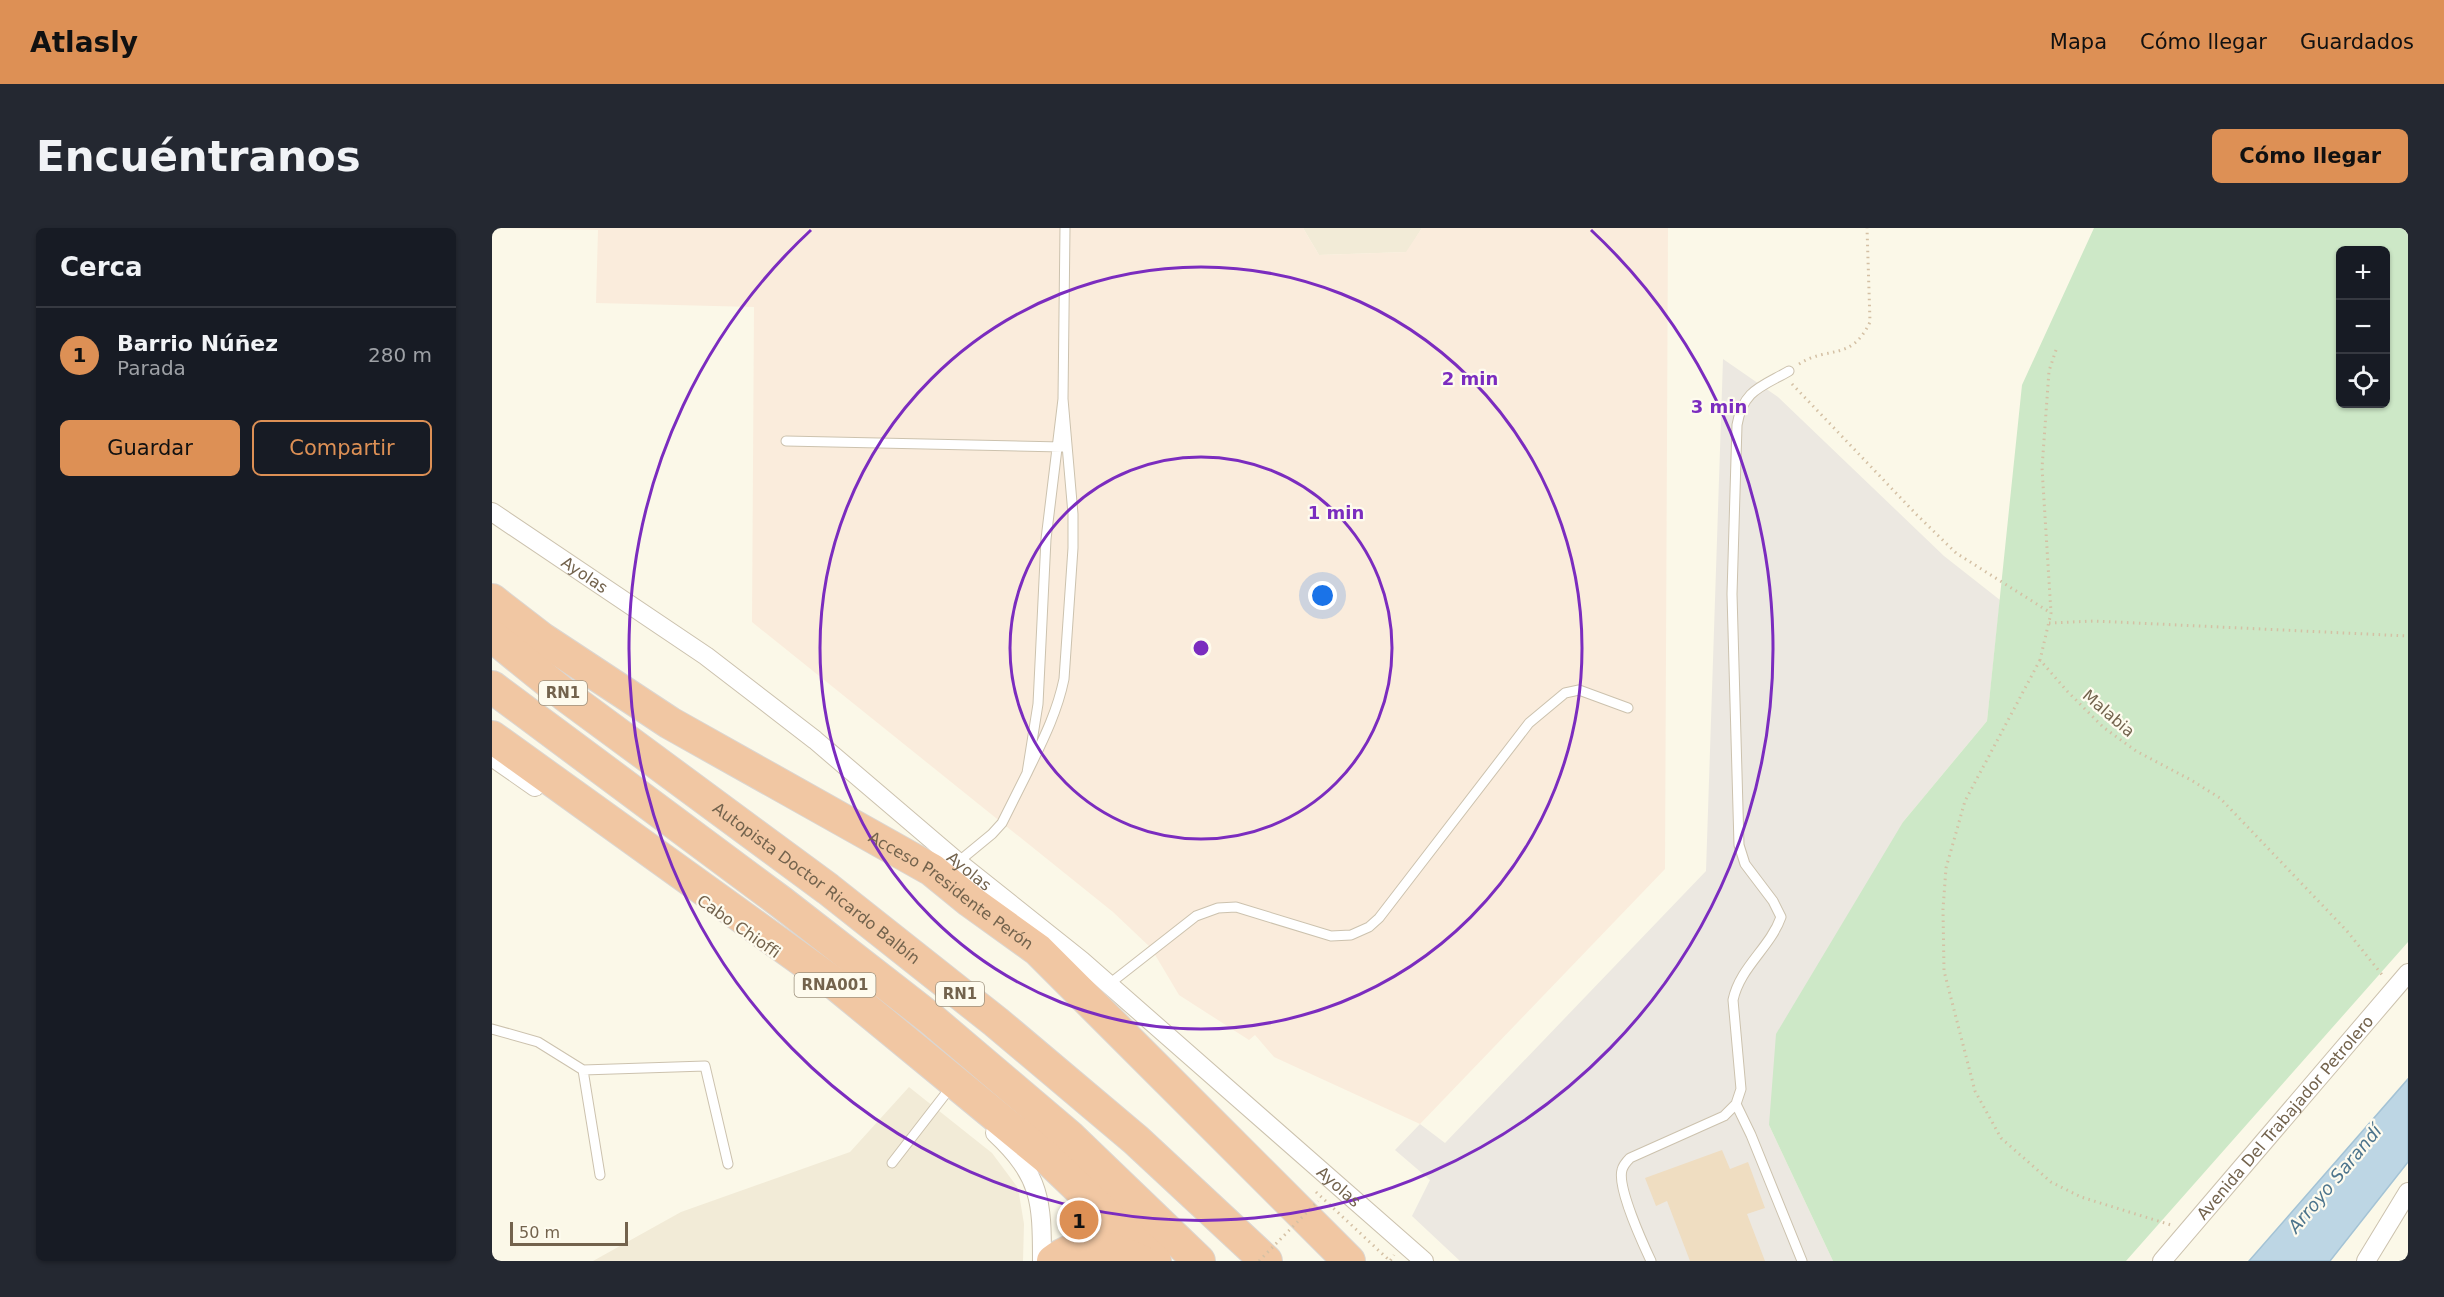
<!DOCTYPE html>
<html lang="es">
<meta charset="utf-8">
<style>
:root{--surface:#171b24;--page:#242831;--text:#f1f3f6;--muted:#9ea1a6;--line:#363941;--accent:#dd9055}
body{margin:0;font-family:"DejaVu Sans",sans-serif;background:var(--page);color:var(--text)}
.controls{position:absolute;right:18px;top:18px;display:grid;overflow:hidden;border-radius:9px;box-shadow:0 2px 4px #0004}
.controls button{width:54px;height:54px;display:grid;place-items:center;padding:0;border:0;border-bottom:2px solid var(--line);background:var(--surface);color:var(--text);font:30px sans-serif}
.scale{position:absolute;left:18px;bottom:15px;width:118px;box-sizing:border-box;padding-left:6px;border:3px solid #73634d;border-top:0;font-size:16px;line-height:21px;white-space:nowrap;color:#73634d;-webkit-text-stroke:4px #fefbee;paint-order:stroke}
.you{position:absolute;left:831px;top:368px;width:21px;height:21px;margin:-15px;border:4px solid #fff;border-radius:50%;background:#1a73e8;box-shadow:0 0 0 9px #1a73e833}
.badge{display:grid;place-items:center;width:39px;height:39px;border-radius:50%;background:var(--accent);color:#111;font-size:20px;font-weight:700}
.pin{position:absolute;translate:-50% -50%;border:3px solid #fff;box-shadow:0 2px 6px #0006}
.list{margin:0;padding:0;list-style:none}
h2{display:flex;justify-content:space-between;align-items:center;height:78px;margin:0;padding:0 24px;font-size:26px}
h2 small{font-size:20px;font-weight:400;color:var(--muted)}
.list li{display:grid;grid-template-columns:39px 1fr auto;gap:18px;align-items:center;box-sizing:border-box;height:96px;padding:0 24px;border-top:2px solid var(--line)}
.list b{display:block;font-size:22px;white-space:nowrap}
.list p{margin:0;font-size:20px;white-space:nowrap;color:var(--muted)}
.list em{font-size:20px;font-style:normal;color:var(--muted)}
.actions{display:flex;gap:12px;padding:18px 24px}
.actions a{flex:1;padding:14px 0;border:2px solid var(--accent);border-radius:9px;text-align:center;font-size:21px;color:var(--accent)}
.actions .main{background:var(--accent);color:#111}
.icon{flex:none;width:33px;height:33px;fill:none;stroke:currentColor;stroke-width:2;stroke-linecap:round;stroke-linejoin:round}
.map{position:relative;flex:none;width:1916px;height:1033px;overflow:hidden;border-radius:9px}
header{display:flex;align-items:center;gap:36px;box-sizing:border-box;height:84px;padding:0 30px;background:var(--accent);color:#111}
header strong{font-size:28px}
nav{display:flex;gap:33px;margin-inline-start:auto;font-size:21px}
.intro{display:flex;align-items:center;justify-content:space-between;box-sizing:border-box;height:144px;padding:0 36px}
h1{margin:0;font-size:42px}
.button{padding:15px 27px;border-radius:9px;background:var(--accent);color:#111;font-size:21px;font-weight:700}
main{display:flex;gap:36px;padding:0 36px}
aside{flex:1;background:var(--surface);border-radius:9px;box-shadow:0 2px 4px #0004}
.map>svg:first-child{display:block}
.residential{fill:#f2ebd7}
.commercial{fill:#faecdc}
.industrial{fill:#ece8e1}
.green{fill:#cde8c7;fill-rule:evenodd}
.water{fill:#bdd6e4;stroke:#a4c3d5;stroke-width:1.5}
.building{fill:#efddc1}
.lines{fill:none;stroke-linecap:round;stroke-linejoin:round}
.service-casing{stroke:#ccc2ae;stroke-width:11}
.minor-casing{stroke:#ccc2ae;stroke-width:20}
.motorway-casing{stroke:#dbd6d1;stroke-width:34}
.path{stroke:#d4c0a4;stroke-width:3;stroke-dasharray:1.5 4.5;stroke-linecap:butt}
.service{stroke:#fff;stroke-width:9}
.minor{stroke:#fff;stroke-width:18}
.motorway{stroke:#f1c7a3;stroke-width:32}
.path-bridge{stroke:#d4c0a4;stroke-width:3;stroke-dasharray:1.5 4.5;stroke-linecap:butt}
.ring{fill:none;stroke:#7b2cbf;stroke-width:3}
.labels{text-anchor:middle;stroke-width:4.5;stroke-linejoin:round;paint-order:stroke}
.shield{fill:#fefbee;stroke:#9d917d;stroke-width:1.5}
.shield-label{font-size:15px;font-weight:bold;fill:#73634d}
.street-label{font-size:16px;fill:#73634d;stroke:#fefbee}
.water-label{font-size:18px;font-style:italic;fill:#4c748c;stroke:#fefbee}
.centre{fill:#7b2cbf;stroke:#fefbee;stroke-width:3}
.ring-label{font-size:18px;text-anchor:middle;font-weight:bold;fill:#7b2cbf;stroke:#fefbee;stroke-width:4.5;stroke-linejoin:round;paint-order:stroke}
</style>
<header>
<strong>Atlasly</strong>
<nav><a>Mapa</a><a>Cómo llegar</a><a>Guardados</a></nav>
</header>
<div class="intro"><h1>Encuéntranos</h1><a class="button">Cómo llegar</a></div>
<main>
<aside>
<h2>Cerca<small></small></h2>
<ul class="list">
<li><span class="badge">1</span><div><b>Barrio Núñez</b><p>Parada</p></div><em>280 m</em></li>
</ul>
<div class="actions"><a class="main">Guardar</a><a>Compartir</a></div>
</aside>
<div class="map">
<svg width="1916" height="1033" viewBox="0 0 1916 1033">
<rect width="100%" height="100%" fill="#fbf8e8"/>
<path class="residential" d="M811,0H930L915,24L827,27Z
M417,859L500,925L526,960L532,996L531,1033H101L189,984L358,924Z"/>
<path class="commercial" d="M0,0H811L827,27L914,24L930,0H1176L1173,641L928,896L782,829L763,807L757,812L687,767L659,720L621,684L260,394L262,79L104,75L106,2Z"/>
<path class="industrial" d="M1231,131L1286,169L1452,328L1508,372L1495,493L1411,594L1277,897L1341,1033H968L920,988L938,952L903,922L928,896L953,915L1214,643Z"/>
<path class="green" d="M1602,0H1916V714L1634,1033H1341L1277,897L1284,806L1411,594L1495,493L1530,157ZM1894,22V176H1848V22Z"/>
<path class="water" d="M1916,851V934L1838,1033H1757Z"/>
<path class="building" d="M1230,922L1238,941L1256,934L1273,980L1255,986L1273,1033H1198L1175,973L1164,978L1153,950Z"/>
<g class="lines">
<defs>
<path id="service" d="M571,171L554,311L546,476L535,545C550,514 565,485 572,451L581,320V286L571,171L573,0
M294,213L570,219
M466,634L500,606L510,595L535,545
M616,757L704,688L726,680L744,679L839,708L859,707L877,699L887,690L1037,495L1073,465L1087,462L1136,480
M0,801L46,814L91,842L213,838L236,936
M91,842L108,947
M1244,876L1259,907L1310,1033
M400,935L455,864
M1159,1033C1151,1016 1125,959 1130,942C1131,938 1135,933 1138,930L1232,888L1244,876L1249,861L1241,772C1248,739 1278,720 1289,689L1281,673L1253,636L1247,617L1240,366L1245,197C1251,162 1269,159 1297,143"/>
<g id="minor">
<path id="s1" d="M0,284L214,428L323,512L466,634L589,732L932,1033"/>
<path d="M0,529L43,559"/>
<path d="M503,905C549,948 550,973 550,1033"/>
<path id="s2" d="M1670,1033L1916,745"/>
<path d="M1874,1033L1916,964"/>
</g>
<g id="motorway">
<path id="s3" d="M0,372L49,410L178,495L440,642L478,673L546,722L857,1033"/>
<path id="s4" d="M0,408L73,467L336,661L504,794L644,912L774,1033"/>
<path d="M0,459L289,674L438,790L578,909L707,1033"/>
<path d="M0,509L346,758L555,930L663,1033"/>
<path d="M561,1033C593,1009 616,1019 649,1033"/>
</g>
</defs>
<use href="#service" class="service-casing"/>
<use href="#minor" class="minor-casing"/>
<use href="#motorway" class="motorway-casing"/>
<path class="path" d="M1564,122L1557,143L1550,240L1559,385L1548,432L1575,463L1611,499L1644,523L1699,552L1728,570L1855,703L1891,748
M1307,136C1337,117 1359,134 1378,94L1375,0
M1300,156L1425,287L1464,325L1559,385
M1557,395L1602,393L1916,408
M1548,432L1473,573L1454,640L1451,681L1452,743L1483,863L1509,910L1559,954L1589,969L1679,997
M824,964L898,1033L902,1027"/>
<use href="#service" class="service"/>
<use href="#minor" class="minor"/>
<use href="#motorway" class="motorway"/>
<path class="path-bridge" d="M767,1033L826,973"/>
</g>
<g class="ring">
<circle cx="709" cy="420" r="191"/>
<circle cx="709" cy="420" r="381"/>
<path d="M1099 2A572 572 0 1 1 319 2"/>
</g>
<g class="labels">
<g class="shield">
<rect x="47" y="453" width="48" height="24" rx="4.5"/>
<rect x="302.5" y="745" width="81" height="24" rx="4.5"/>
<rect x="444" y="754" width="48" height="24" rx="4.5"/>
</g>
<g class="shield-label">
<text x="71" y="470">RN1</text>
<text x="343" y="762">RNA001</text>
<text x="468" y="771">RN1</text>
</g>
<g class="street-label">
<text dy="6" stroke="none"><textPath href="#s1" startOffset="112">Ayolas</textPath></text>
<text transform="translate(1617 485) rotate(41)" y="6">Malabia</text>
<text dy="6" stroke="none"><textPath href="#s1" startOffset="598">Ayolas</textPath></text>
<text dy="6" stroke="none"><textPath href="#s4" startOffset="408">Autopista Doctor Ricardo Balbín</textPath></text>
<text dy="6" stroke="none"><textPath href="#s3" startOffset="544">Acceso Presidente Perón</textPath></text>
<text transform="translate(247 698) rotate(35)" y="6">Cabo Chioffi</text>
<text dy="6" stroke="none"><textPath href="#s2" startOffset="189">Avenida Del Trabajador Petrolero</textPath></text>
<text dy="6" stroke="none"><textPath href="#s1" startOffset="1084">Ayolas</textPath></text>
</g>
<g class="water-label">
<text transform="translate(1843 951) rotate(-50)" y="6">Arroyo Sarandí</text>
</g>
</g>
<circle cx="709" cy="420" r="9" class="centre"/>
<g class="ring-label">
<text x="978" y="157">2 min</text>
<text x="1227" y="185">3 min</text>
<text x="844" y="291">1 min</text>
</g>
</svg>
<div class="controls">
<button>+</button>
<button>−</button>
<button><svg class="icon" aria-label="locate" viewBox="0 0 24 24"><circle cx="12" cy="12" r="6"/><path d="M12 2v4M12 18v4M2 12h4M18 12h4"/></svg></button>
</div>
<div class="scale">50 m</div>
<div class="you"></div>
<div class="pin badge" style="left:587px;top:992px">1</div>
</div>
</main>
